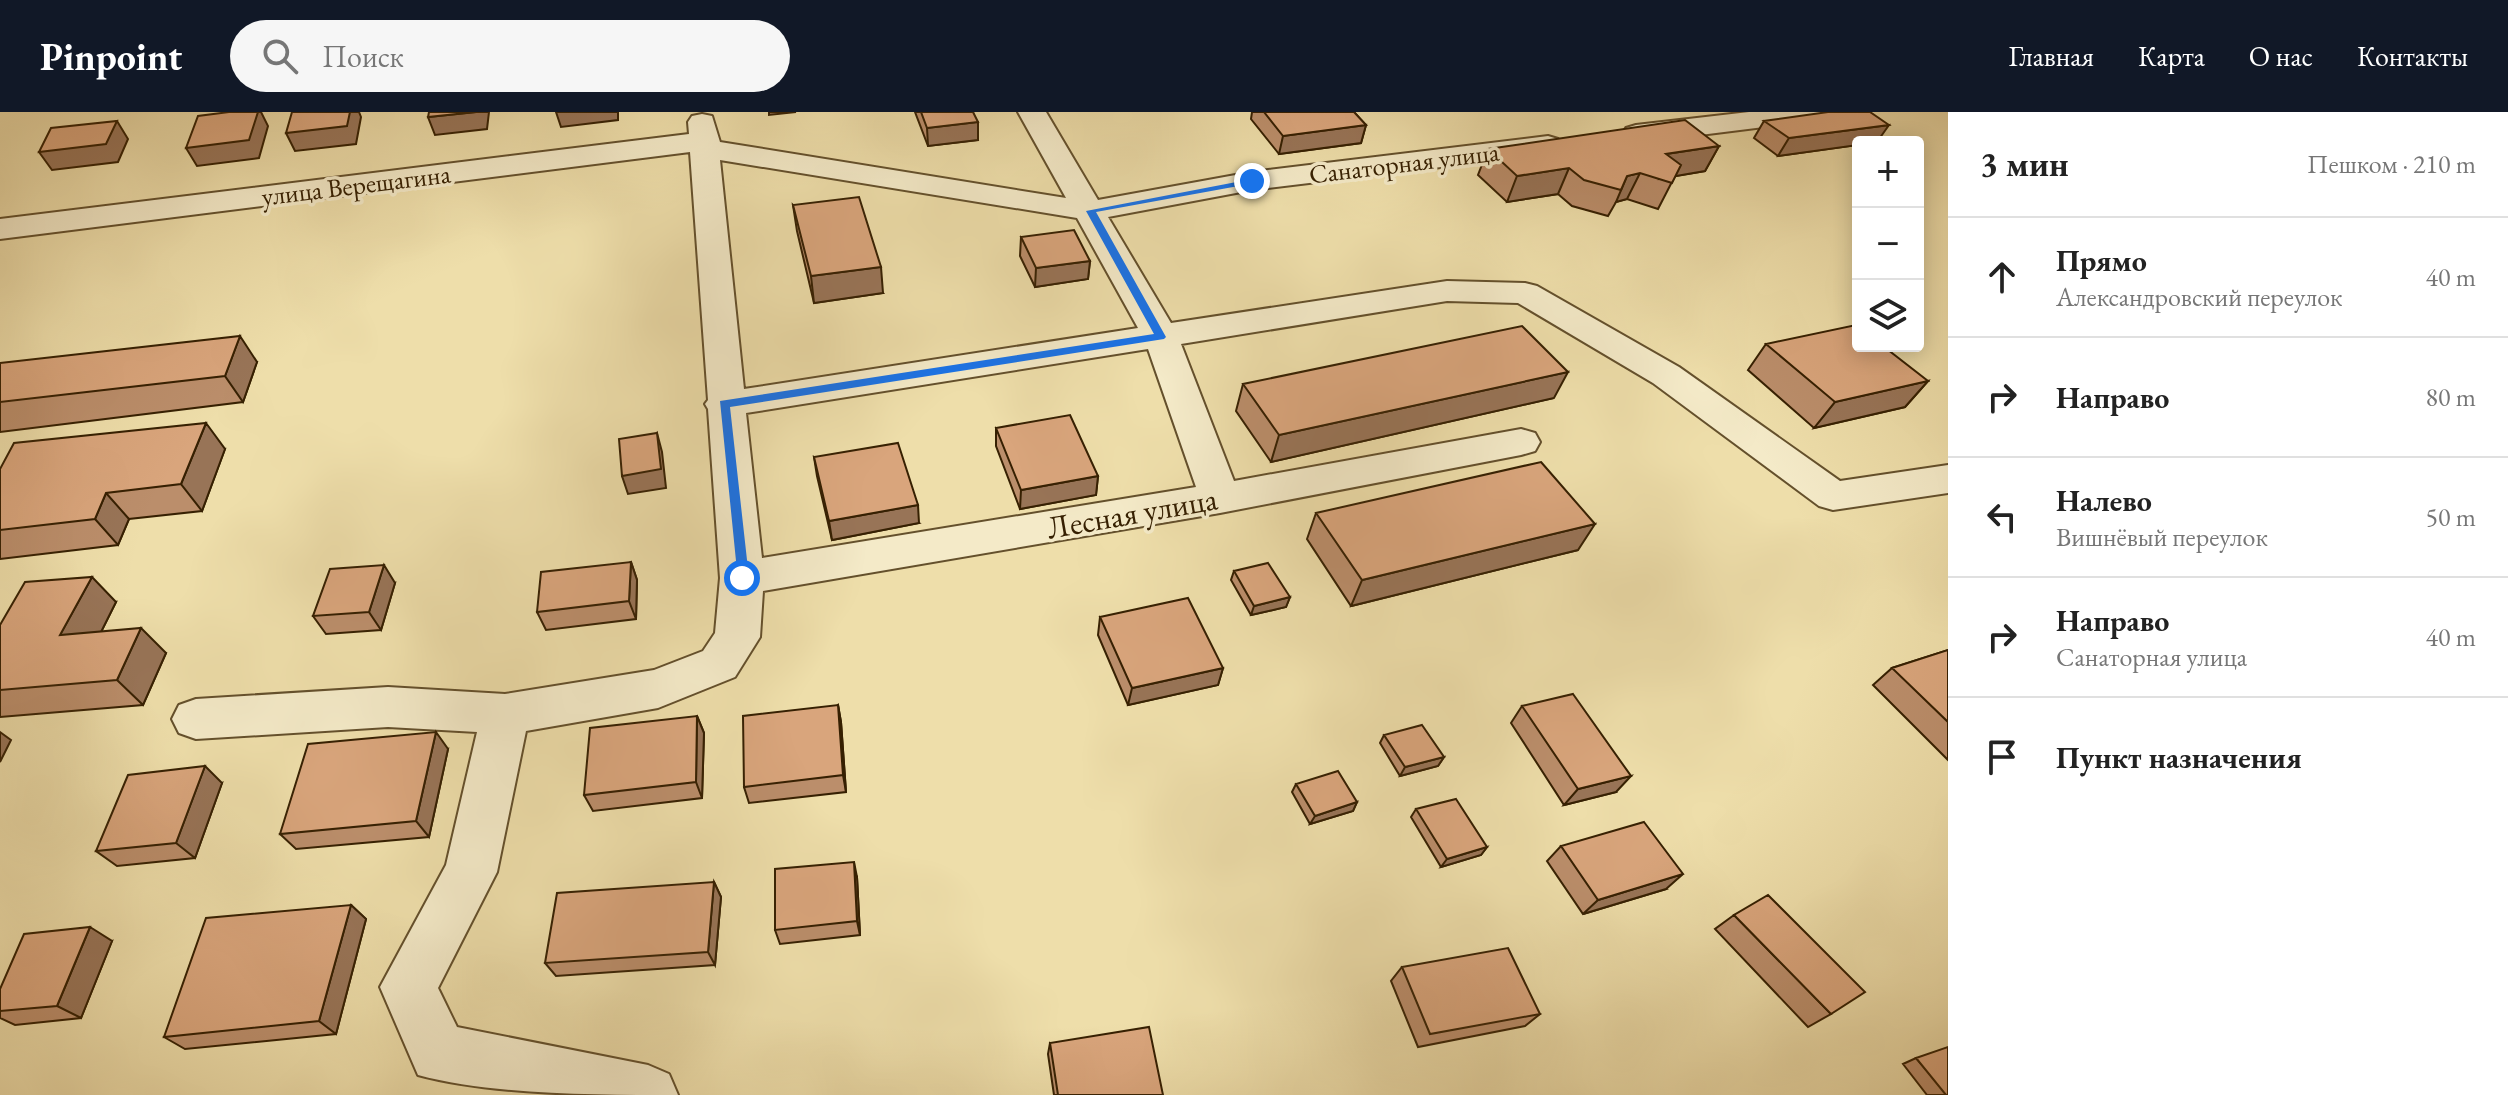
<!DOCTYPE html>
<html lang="ru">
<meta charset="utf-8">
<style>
:root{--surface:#fff;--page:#f6f6f6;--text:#222;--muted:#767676;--line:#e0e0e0;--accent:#111827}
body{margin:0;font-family:"EB Garamond",serif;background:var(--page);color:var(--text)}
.controls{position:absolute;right:24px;top:24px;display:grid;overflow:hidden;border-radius:8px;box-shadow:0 4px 20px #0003}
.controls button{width:72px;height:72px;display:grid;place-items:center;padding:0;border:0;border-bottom:2px solid var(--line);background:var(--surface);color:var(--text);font:40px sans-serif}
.stop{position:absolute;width:24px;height:24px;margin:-18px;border:6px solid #1a73e8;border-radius:50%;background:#fff}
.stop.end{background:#1a73e8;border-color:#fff;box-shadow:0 2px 8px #0008}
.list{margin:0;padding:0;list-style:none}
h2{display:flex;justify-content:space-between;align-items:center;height:104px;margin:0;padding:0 32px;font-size:34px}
h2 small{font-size:26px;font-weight:400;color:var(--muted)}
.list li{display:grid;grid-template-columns:52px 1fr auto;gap:24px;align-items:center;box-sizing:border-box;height:120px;padding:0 32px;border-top:2px solid var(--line)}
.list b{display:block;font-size:30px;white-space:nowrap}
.list p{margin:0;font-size:26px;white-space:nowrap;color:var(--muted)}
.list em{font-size:26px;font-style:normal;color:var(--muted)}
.icon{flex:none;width:44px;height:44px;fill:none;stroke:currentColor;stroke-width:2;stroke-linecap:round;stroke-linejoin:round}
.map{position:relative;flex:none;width:1948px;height:983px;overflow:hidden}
header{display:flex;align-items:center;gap:48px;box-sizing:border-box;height:112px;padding:0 40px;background:var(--accent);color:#fff}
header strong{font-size:38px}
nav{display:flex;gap:44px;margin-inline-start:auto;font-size:28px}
.search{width:560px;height:72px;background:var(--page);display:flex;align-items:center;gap:20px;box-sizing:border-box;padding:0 28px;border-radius:44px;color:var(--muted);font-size:30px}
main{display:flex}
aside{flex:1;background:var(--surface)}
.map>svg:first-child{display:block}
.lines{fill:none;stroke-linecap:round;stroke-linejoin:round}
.minor-casing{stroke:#64502c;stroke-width:4}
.minor{fill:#f4eac8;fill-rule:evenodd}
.wall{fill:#bb8e6b;stroke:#362002;stroke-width:2}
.shaded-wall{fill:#987457;stroke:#362002;stroke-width:2}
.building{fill:#d9a57c;stroke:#362002;stroke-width:2}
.route{fill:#1a73e8}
.labels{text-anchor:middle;stroke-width:7;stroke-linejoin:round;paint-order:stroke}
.far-street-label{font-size:26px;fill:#362002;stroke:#f4eac8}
.street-label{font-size:32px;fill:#362002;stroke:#f4eac8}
</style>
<header>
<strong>Pinpoint</strong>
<div class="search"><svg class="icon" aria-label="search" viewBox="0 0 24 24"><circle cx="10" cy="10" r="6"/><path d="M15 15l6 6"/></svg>Поиск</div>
<nav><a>Главная</a><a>Карта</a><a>О нас</a><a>Контакты</a></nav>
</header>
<main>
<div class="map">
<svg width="1948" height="983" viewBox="0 0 1948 983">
<rect width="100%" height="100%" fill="#eedeaa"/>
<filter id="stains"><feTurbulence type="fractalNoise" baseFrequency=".0025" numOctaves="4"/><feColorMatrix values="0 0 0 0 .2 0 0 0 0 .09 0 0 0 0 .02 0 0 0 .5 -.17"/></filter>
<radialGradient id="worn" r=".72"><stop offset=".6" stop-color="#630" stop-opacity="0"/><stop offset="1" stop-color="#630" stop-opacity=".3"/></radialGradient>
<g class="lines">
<defs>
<path id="minor" d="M1018,0H1046L1098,88L1252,60L1548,24L1558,27L1563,33L1558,39L1548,42L1252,78L1108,105L1171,211L1447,169L1525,171L1537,174L1679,255L1840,369L1948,353V381L1833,398L1819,394L1653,271L1518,191L1447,189L1181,232L1234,369L1521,317L1535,321L1540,330L1535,339L1521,343L1220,401L763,479L760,525L735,565L658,596L526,619L497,760L438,876L457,915L648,953L669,962L678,983C598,983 492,983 418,963L380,875L446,753L477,620L388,615L196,627L179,621L172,607L179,593L196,587L388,575L505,582L654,558L703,539L715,521L720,466L708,297L705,292L708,288L690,40L0,127V107L689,22L688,10L692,4L702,2L712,4L720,30L1066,86ZM720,48L1077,106L1138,216L744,277ZM1148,237L1196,375L762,446L746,301Z
M1749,0H1834L1830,6L1820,8L1636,31L1626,28L1622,22L1626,16L1636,13Z"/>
</defs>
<use href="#minor" class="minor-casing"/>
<use href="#minor" class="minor"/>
</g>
<path class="wall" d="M915,0H973L978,28L928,34Z
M1252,0H1354L1366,13L1361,31L1279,42L1251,7Z
M1764,9L1858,30V33L1778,44L1754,26Z
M1719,34L1705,59L1675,64L1658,97L1627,87L1616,90L1608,104L1572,94L1558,82L1507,90L1478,63L1488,37Z
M793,93L883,181L814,191L797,119Z
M1021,125L1090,149L1088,167L1035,175L1020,144Z
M1766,232L1928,269L1905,295L1814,316L1748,258Z
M257,250L243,290L0,320V251Z
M1243,272L1554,286L1271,350L1236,299Z
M996,316L1098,364L1096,383L1020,397L996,334Z
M225,337L202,399L129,407L118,433L0,447V357Z
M814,345L919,411L832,428L817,364Z
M1316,401L1578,438L1351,494L1307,427Z
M631,450L637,468L636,507L546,518L537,500Z
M1234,459L1290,485L1286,495L1251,503L1231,468Z
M395,471L381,518L326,522L313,504Z
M116,490L101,520L166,541L143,593L0,605V513Z
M1100,505L1223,556L1218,573L1128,593L1098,523Z
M1948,538V648L1873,573L1892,556Z
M838,593L841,610L846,680L749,691L744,675Z
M1522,594L1616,680L1564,693L1511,611Z
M697,604L704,621L702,686L593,699L584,683Z
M1384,623L1444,645L1438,654L1400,664L1380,631Z
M448,637L429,725L296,737L280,722Z
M222,671L195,746L117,754L96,739Z
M1296,672L1357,690L1353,699L1310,712L1292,680Z
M1416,697L1487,735L1481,743L1441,755L1411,705Z
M1561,734L1666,777L1583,802L1547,749Z
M857,765L860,823L780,832L775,818Z
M714,770L721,785L715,853L556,864L545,851Z
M351,793L366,807L336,922L185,937L164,925Z
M1734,803L1831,902L1808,915L1715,817Z
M112,829L81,906L15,913L0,906V877Z
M1402,855L1540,902L1525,914L1418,935L1391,869Z
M1050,931L1163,983H1054L1048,942Z
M1916,946L1948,983H1927L1903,952Z"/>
<path class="shaded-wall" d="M258,0H261L268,14L259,46L197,54L186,36Z
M350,0H359L361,5L356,32L295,39L286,21Z
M476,0H489L487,17L435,23L428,5Z
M556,0H618V8L561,15Z
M769,0H796L769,3Z
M117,9L128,27L118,50L52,58L39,40Z
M978,10V28L928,34L927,16Z
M1366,13L1361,31L1279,42L1283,24Z
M1889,13L1877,30H1858V33L1778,44L1789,26Z
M1719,34L1705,59L1659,67L1666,42Z
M1569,56L1558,82L1507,90L1517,64Z
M1640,61L1627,87L1616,90L1627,64Z
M1090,149L1088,167L1035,175L1036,156Z
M881,155L883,181L814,191L811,164Z
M240,224L257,250L243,290L225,264Z
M1568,260L1554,286L1271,350L1279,323Z
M1928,269L1905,295L1814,316L1835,290Z
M206,311L225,337L202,399L181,372Z
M657,321L662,340L666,376L628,382L622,364Z
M1098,364L1096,383L1020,397L1021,378Z
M106,381L129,407L118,433L95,407Z
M918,393L919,411L832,428L829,409Z
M1595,412L1578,438L1351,494L1362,468Z
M631,450L637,468L636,507L629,489Z
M384,453L395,471L381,518L369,500Z
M92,465L116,490L87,548L60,523Z
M1290,485L1286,495L1251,503L1254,494Z
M141,516L166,541L143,593L117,568Z
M1223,556L1218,573L1128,593L1132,576Z
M838,593L841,610L846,680L843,663Z
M697,604L704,621L702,686L696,670Z
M0,620L11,628L0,650Z
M436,620L448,637L429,725L416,709Z
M1444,645L1438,654L1400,664L1405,655Z
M205,654L222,671L195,746L176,731Z
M1631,664L1616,680L1564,693L1578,677Z
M1357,690L1353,699L1310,712L1315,704Z
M1487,735L1481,743L1441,755L1447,747Z
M854,750L857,765L860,823L857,809Z
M1683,762L1666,777L1583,802L1598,788Z
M714,770L721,785L715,853L708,840Z
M351,793L366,807L336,922L319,909Z
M90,815L112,829L81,906L57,894Z"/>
<path class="building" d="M229,0H258L249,28L186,36L198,4Z
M292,0H350L347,14L286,21Z
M429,0H476L428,5Z
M921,0H973L978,10L927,16Z
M1264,0H1354L1366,13L1283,24Z
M1828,0H1870L1889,13L1789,26L1764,9Z
M1685,8L1719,34L1666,42L1681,53L1672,71L1640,61L1627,64L1621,78L1584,68L1569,56L1517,64L1488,37Z
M117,9L106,32L39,40L51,16Z
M859,85L881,155L811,164L793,93Z
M1074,118L1090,149L1036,156L1021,125Z
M1856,213L1858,215V234H1883L1928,269L1835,290L1766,232Z
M1522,214L1568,260L1279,323L1243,272Z
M240,224L225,264L0,290V251Z
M1070,303L1098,364L1021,378L996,316Z
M206,311L181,372L106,381L95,407L0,418V357L14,331Z
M657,321L661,357L622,364L619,327Z
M898,331L918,393L829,409L814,345Z
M1541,350L1595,412L1362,468L1316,401Z
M631,450L629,489L537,500L541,460Z
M1268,451L1290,485L1254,494L1234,459Z
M384,453L369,500L313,504L330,457Z
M92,465L60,523L141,516L117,568L0,578V513L25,470Z
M1188,486L1223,556L1132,576L1100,505Z
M1948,538V610L1892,556Z
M1573,582L1631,664L1578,677L1522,594Z
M838,593L843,663L744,675L743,604Z
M697,604L696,670L584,683L590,616Z
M1422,613L1444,645L1405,655L1384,623Z
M436,620L416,709L280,722L308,632Z
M205,654L176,731L96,739L128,663Z
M1338,659L1357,690L1315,704L1296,672Z
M1456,687L1487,735L1447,747L1416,697Z
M1644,710L1683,762L1598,788L1561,734Z
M854,750L857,809L775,818V757Z
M714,770L708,840L545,851L557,781Z
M1768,783L1865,880L1831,902L1734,803Z
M351,793L319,909L164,925L206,806Z
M90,815L57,894L0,899V877L24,822Z
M1508,836L1540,902L1430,922L1402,855Z
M1149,915L1163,983H1058L1050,931Z
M1948,935V983H1946L1916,946Z"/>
<path class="route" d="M1252,67L1255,71L1096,100L1166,225L1164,227L730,295L749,466L742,471L738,469L720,289L1154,222L1086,99Z"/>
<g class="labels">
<g class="far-street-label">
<text transform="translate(1404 51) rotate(-7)" y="9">Санаторная улица</text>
<text transform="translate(356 73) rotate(-7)" y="9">улица Верещагина</text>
</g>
<g class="street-label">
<text transform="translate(1132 401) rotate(-10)" y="11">Лесная улица</text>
</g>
</g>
<rect width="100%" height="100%" filter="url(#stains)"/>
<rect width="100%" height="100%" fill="url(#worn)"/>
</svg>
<div class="controls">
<button>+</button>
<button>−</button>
<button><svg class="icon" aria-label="layers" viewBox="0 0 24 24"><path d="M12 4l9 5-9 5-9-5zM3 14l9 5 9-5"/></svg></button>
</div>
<div class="stop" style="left:742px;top:466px"></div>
<div class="stop end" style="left:1252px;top:69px"></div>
</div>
<aside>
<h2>3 мин<small>Пешком · 210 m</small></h2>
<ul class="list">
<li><svg class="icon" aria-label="ahead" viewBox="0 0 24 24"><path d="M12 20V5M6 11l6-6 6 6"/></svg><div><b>Прямо</b><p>Александровский переулок</p></div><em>40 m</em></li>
<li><svg class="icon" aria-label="right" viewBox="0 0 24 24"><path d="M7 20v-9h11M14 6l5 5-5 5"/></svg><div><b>Направо</b></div><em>80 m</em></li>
<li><svg class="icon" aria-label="left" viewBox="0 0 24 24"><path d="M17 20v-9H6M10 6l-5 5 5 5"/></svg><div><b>Налево</b><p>Вишнёвый переулок</p></div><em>50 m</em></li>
<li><svg class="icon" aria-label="right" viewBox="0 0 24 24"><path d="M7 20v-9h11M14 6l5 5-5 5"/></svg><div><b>Направо</b><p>Санаторная улица</p></div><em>40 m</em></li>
<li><svg class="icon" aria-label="arrive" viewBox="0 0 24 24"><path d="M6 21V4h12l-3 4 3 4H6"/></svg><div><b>Пункт назначения</b></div></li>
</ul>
</aside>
</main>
